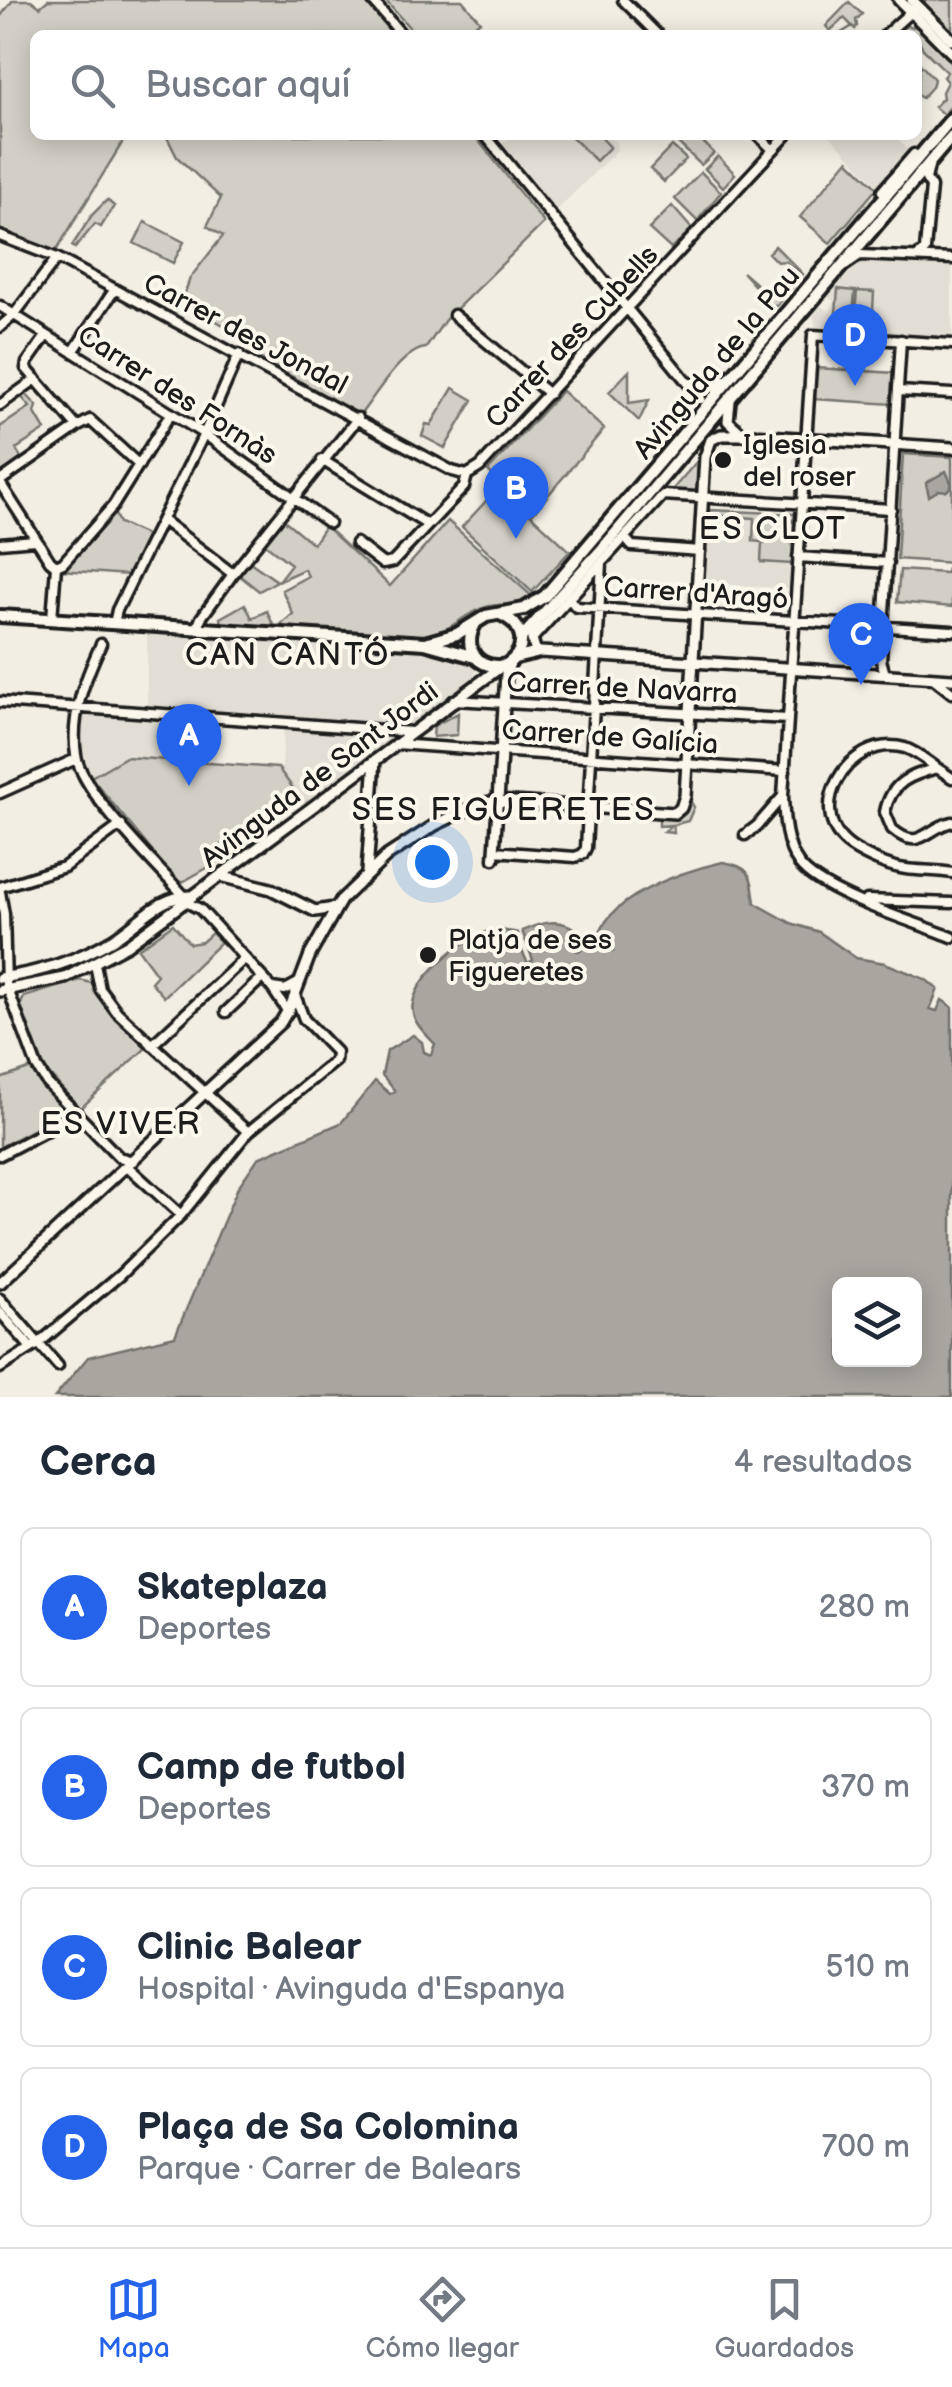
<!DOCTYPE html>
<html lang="es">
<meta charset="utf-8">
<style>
:root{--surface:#fff;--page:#f6f6f7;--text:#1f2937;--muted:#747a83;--line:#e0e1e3;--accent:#2563eb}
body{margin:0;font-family:"Balsamiq Sans",sans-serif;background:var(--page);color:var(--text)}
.controls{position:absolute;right:30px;bottom:30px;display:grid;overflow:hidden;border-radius:15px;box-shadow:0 5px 25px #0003}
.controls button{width:90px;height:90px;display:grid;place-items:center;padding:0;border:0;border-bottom:2px solid var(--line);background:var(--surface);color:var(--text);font:50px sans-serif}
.you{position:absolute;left:432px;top:862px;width:35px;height:35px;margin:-25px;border:8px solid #fff;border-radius:50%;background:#1a73e8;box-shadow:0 0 0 15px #1a73e833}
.badge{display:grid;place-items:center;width:65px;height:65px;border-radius:50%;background:var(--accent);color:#fff;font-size:32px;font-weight:700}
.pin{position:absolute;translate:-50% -82px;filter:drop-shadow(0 2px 5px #0008)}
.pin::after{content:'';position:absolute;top:52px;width:35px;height:30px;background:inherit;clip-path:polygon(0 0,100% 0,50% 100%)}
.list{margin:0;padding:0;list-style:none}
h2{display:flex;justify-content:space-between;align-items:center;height:130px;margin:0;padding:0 40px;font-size:42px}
h2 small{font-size:32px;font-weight:400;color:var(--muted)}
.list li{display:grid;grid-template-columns:65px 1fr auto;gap:30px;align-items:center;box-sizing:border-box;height:160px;margin:0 20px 20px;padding:0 20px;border:2px solid var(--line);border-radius:15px}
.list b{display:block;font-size:38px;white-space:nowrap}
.list p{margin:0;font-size:32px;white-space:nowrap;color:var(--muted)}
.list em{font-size:32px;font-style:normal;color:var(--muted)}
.icon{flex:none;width:55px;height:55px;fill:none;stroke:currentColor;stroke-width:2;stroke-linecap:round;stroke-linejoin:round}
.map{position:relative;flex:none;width:952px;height:1397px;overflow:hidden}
.search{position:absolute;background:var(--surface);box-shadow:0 5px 25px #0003;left:30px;right:30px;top:30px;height:110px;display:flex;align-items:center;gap:25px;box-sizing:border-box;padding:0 35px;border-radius:15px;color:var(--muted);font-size:38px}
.sheet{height:850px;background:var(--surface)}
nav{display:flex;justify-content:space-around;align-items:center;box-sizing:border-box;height:140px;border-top:2px solid var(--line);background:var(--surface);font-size:28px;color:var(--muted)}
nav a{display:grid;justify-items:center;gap:5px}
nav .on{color:var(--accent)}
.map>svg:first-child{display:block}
.built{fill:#e2ded5}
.green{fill:#d2cfc6;stroke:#777671;stroke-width:2.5}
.water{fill:#a9a6a0;stroke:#716f6b;stroke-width:2.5;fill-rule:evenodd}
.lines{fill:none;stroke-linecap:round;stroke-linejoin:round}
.stream{stroke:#716f6b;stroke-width:2.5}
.minor-casing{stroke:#1c1c1c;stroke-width:15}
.tertiary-casing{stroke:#1c1c1c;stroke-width:16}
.secondary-casing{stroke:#1c1c1c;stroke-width:18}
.minor{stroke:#fbf7ec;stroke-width:8}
.tertiary{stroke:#fbf7ec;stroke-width:9}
.secondary{stroke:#fbf7ec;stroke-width:10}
.poi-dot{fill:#1c1c1c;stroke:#fbf7ec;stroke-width:4}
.labels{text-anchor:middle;stroke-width:8;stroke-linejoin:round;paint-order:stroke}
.street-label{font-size:28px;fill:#1c1c1c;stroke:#fbf7ec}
.poi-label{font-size:28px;fill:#1c1c1c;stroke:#fbf7ec;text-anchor:start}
.quarter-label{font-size:32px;letter-spacing:2.5px;fill:#1c1c1c;stroke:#fbf7ec}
</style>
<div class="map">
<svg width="952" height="1397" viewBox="0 0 952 1397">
<rect width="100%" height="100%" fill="#f2eee4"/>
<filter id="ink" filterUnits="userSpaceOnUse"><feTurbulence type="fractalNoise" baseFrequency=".01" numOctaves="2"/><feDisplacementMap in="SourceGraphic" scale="20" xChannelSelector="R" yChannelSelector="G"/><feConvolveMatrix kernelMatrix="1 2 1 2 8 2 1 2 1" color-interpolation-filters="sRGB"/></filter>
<g filter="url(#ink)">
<path class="built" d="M511,135H608L617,144V150L556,211L501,145Z
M829,135H894L912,154L881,189Z
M872,261L952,267V337L816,328L813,315L820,306L830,311L834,301L828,298L835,288L855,267Z
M710,516L795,521L791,589L706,583Z
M147,632L448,652L470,661L477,671L468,685L411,725L400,737L303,810L295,790L278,768L282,767L284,726L200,720L196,760L126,757L91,777L82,747V714L147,717Z"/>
<path class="green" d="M13,0H31L40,7L48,0H364L393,35H35V135H127L56,251L0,230V17Z
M385,0H462L480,21L464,35H416Z
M918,0H952V33Z
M849,2L862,14L856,20L857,26L855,29L844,18L830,31L826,26Z
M906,26L917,27L952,63V104L944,115L934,107L943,98L942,92L947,82L943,77L947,72L923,49L917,35L907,31L895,35Z
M920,64L934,79L932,87L922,98L917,95Z
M166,135H474L544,223L445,320L426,348C402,350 375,396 360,415L252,354L254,343L182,301L190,278L223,236L207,226L221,198L177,157Z
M570,135H599L610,147L596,161Z
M683,135H696L714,153L701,165L677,142Z
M672,146L686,159L664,182L650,169Z
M718,156L735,174L723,187L705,169Z
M848,160L877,188L830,243L800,217Z
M701,172L721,192L697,221L675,199Z
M107,200L114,206L101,227L95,224L75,248L72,246L92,215Z
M672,206L692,229L671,249L649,229Z
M145,222L184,242L173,263L134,243Z
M775,246L803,274L777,306L772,305L742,272L765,292L771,286L796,281L800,274L785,261L777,262L768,253Z
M838,289L855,291L852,326L835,325Z
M857,291L874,292L872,328L854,327Z
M816,368L895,373L893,404L814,399Z
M629,371V403L649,400L639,421L609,392Z
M453,388L473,400L445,448L422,436L426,424L431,425Z
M562,391L604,429L533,513L488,471Z
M24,392L37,406L35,413L45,430L16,449L23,462L0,475V427L30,407L20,395Z
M903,454L952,457V563L897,559Z
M698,460L697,492L673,489Z
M500,486L570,551L532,592L462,527Z
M113,510L119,523L148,536L128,575L60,570Z
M710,510L795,514V520L762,519L794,522L792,564L761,562L762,543H766L753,541L754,518L710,515Z
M284,520L313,544L325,526L390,586L448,521L534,598C519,607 503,602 486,607C468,611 450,631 429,637L278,627L293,614L282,590L308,576L304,569L278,581L291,564L265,544Z
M250,562L277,581L259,591L239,575Z
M947,568H952V607L897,602L900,570L946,573Z
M245,604L252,618L267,611L274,627L222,624L220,618Z
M458,713L457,735L433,737L434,726Z
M126,757L278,768L295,791L212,852L221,860L179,884L91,777Z
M687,802H691L694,807L688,821L673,825L674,833L664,832L672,825L659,826V813L675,814Z
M173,924L190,944L202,942L212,933L221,942L164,997L151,982L157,975L138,949Z
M80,980L91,983L121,1022L146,1048L80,1109L45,1069L20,1006L24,997Z
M32,1068L67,1111L0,1147V1079Z"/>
<path class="water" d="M946,471L952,485L947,491L939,490L929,496L926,483Z
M723,862C753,867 751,876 755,903L791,923L819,932L856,958L885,963L925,979L938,989L930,1009L937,1011L942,1000L952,1007V1397H55L88,1357L175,1336L238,1187L258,1158L341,1123L375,1081L390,1094L395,1091L382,1075L387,1051L413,1035L422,1042L424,1052L431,1055L435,1044C425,1033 409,1020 413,1003C418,976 460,940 486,932C497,929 507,931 518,933L520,947L528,963L533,960L522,931C542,922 560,917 578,931L580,945L574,949L578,951L584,948L613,951L611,944L596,946C601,898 683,871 723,862ZM840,1284H914V1360H840Z"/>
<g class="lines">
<path class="stream" d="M838,35L851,27"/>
<defs>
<path id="minor" d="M372,0L402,35
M623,0L658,35
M885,35L915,8
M485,135L701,399
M758,135L773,150
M882,191L914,154
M0,236L57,258L452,471L467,475
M918,256L925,250L931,187L926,179L929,166
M844,266L860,255L952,259
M0,306L204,434L329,523
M454,315L549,394
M0,327L14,315L57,258
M46,336L27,363L26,368L77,427L90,420L139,465
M952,344L813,335L783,796C784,818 785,845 799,864C821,894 915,922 952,937
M73,352L115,289
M692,383L713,387L724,380
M898,391L952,394
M0,405L36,379
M322,460L428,525
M0,481L77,427
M0,483L50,561L56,566
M162,520L233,574
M625,538L632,546L700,551
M0,543L35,540
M356,543L383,564L393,562L464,487L467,475L480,467L787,135
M798,557L888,563
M566,595L576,607L952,631
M52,619L56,566L63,563L113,506L171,413
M114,624L117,610L204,434L239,354
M197,628L201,618L233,574L358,418
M532,639L663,495L891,509
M101,644C85,679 70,716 76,755C82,794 157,865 184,896
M885,674L881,660L901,340
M933,678L952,693
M454,700L788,719
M0,702L412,732
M396,744L785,771
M937,768C927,761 917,752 905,748C847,732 798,817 856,850C870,858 890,867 906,869C921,871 937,870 952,873
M952,778L937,768C912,775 891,781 885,812L892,829C920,853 926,828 952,822
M0,793L76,759
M745,835L757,826L783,796
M495,851L575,857L583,854L586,848L602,563
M494,859L498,801
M0,887L64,867L121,825
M0,892L4,914L6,984L37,1067L47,1083L119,1157L133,1161
M867,900L952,903
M186,902L200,909L272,988L288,1012
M95,964L100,989L117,1012L248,1132
M272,988L285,990L298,983
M226,1012L262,978
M152,1045L244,959
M0,1155L78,1114
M127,1166L181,1215
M0,1299L58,1366
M0,1312L31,1348
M0,1368L38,1344L120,1275L181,1215L248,1132L335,1061L336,1052L304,1019L295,995"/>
<path id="tertiary" d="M899,0L952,53
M912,0L952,40
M730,401L728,421L741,433
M535,649L532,639L535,623
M516,658L541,652L952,679
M498,801L506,674L510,663
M367,872L375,760
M220,876L271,889L315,911L335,908
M0,978C38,973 78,960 112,940C139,924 159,895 192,896
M0,991L65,978L127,945L502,666
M0,1283L281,1022L291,1005L310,955L341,900L387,856L435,825L479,804L498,801L675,813L681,808L685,796L705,457L711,440L721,435H752L952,448"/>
<path id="secondary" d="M0,616L425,643L475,657
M475,624C461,649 479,671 506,665C529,650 525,624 500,614
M522,637L603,548L952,136
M425,643L457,634L486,616L524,609L545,596L952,118"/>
</defs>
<use href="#minor" class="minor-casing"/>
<use href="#tertiary" class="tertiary-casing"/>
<use href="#secondary" class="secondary-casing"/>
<use href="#minor" class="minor"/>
<use href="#tertiary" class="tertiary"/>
<use href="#secondary" class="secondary"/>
</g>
</g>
<g class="poi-dot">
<circle cx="723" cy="460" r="10"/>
<circle cx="428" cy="955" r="10"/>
</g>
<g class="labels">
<g class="street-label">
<text transform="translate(246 333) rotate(28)" y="10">Carrer des Jondal</text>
<text transform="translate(571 336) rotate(-47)" y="10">Carrer des Cubells</text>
<text transform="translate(716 362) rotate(-50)" y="10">Avinguda de la Pau</text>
<text transform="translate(178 394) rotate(33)" y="10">Carrer des Fornàs</text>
<text transform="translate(696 592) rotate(4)" y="10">Carrer d'Aragó</text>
<text transform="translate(622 687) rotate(3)" y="10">Carrer de Navarra</text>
<text transform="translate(610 736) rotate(4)" y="10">Carrer de Galícia</text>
<text transform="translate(319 774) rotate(-37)" y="10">Avinguda de Sant Jordi</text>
</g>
<g class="poi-label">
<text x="743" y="454">Iglesia<tspan x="743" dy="32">del roser</tspan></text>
<text x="448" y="949">Platja de ses<tspan x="448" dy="32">Figueretes</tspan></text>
</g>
<g class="quarter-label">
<text x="773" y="539">ES CLOT</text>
<text x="288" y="665">CAN CANTÓ</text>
<text x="504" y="820">SES FIGUERETES</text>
<text x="121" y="1134">ES VIVER</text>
</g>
</g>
</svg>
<div class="controls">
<button><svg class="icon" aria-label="layers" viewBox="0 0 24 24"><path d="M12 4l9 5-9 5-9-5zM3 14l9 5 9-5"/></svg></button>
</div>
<div class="you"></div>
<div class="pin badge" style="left:189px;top:786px">A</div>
<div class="pin badge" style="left:516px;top:539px">B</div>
<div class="pin badge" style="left:861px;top:685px">C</div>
<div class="pin badge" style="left:855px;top:386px">D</div>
<div class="search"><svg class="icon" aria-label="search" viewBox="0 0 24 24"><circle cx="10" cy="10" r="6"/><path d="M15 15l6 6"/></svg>Buscar aquí</div>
</div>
<section class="sheet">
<h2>Cerca<small>4 resultados</small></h2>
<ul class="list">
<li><span class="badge">A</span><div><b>Skateplaza</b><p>Deportes</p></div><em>280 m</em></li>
<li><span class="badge">B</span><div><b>Camp de futbol</b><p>Deportes</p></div><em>370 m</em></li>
<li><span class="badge">C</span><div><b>Clinic Balear</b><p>Hospital · Avinguda d'Espanya</p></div><em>510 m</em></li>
<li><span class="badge">D</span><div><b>Plaça de Sa Colomina</b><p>Parque · Carrer de Balears</p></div><em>700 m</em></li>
</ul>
</section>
<nav>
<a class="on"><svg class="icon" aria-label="map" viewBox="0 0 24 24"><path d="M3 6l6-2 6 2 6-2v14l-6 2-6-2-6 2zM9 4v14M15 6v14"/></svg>Mapa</a>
<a><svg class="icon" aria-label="directions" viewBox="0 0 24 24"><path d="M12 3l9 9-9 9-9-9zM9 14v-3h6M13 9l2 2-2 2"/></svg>Cómo llegar</a>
<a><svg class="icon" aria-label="saved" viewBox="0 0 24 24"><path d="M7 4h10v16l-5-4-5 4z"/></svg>Guardados</a>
</nav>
